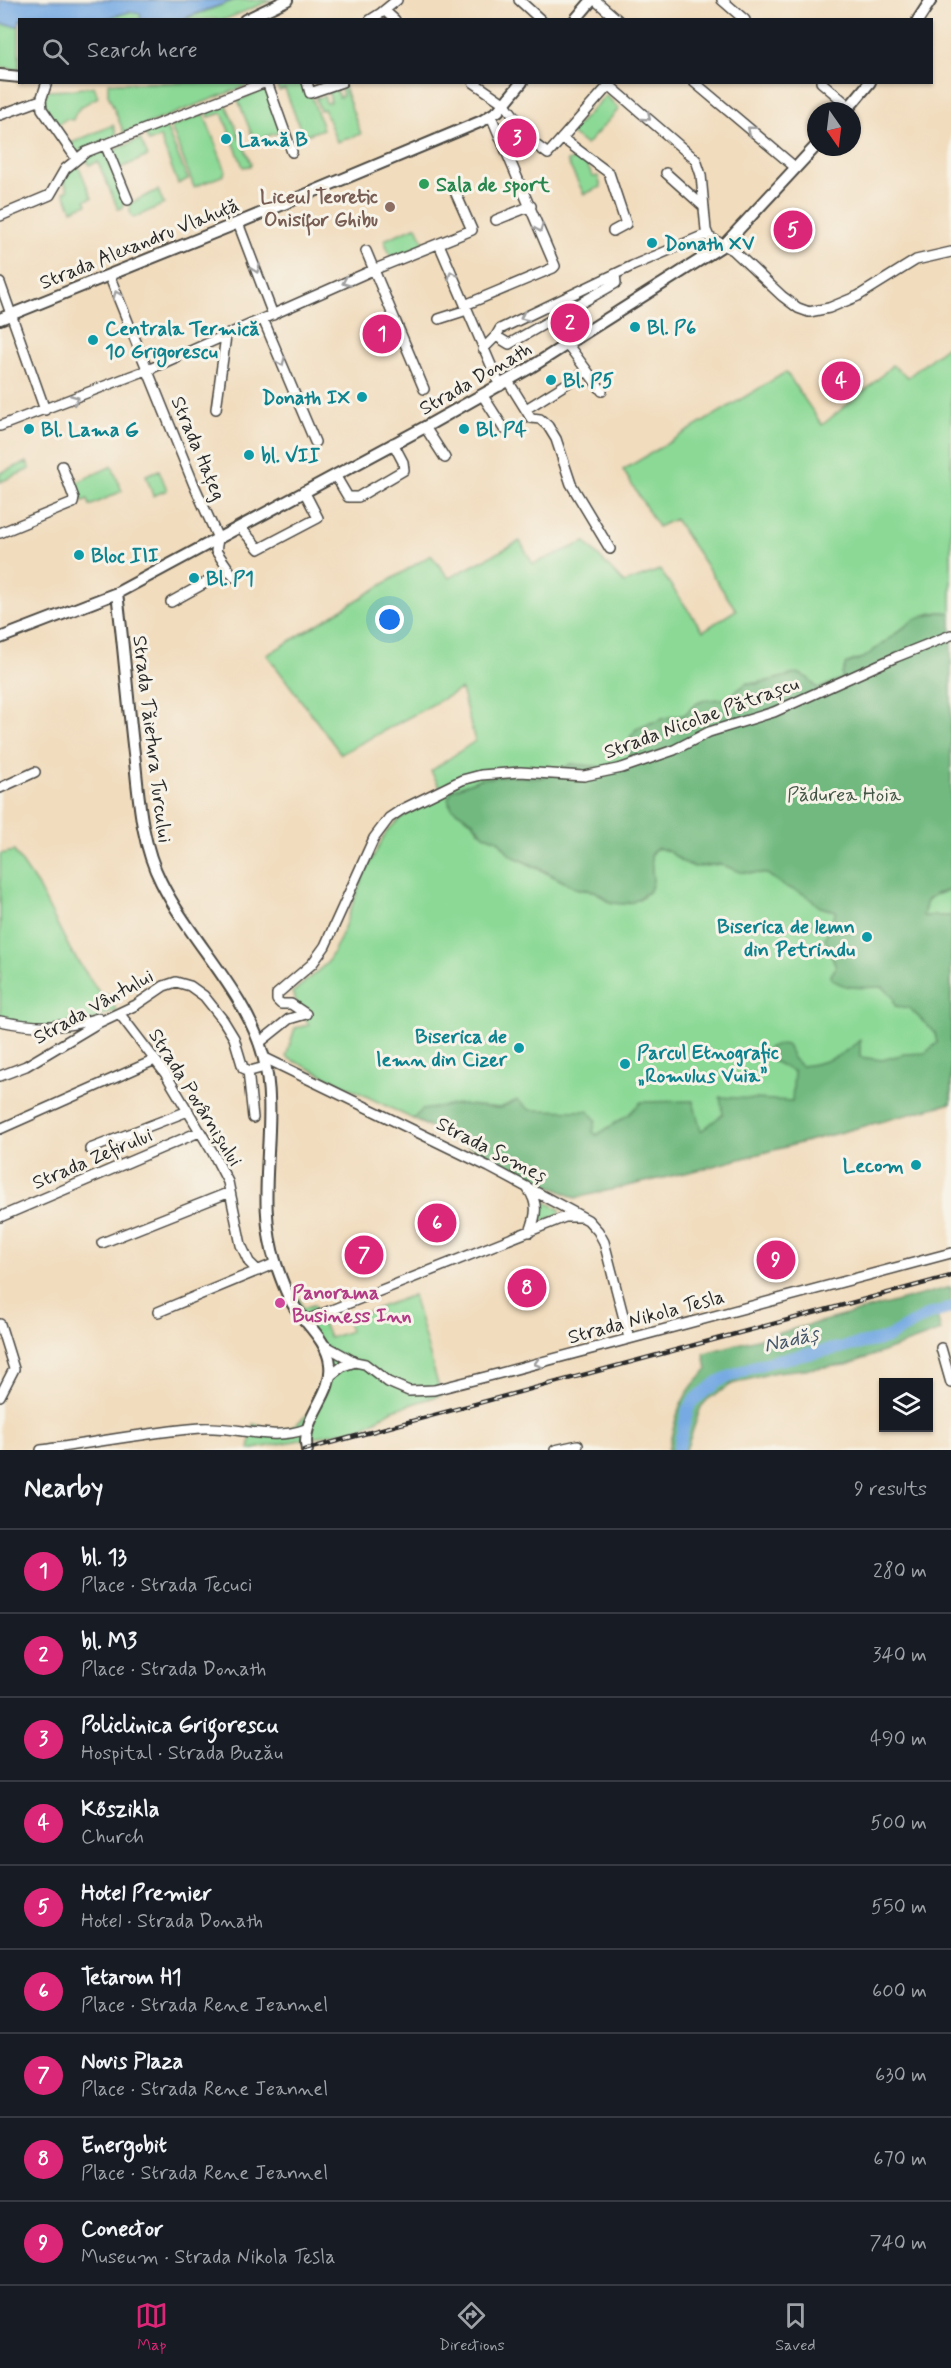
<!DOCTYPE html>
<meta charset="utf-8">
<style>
:root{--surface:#171b24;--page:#242831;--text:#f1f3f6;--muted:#9ea1a6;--line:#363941;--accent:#db2777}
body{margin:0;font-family:Mynerve,sans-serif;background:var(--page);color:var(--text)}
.controls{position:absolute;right:18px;bottom:18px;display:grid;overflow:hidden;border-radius:0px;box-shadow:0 2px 4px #0004}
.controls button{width:54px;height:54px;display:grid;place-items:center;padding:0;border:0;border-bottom:2px solid var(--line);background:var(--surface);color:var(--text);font:30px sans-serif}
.compass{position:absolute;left:807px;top:102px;width:54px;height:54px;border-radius:50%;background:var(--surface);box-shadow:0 2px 4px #0004;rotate:166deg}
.you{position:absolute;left:390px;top:620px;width:21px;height:21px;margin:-15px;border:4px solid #fff;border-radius:50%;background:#1a73e8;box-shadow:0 0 0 9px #1a73e833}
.badge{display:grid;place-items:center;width:39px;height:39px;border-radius:50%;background:var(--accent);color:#fff;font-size:20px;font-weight:700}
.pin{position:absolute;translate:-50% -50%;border:3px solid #fff;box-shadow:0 2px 6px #0006}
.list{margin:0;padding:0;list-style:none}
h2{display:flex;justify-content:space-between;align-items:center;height:78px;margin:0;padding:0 24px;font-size:26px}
h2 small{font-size:20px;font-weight:400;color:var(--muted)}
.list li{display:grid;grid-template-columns:39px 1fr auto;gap:18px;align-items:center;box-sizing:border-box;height:84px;padding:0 24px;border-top:2px solid var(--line)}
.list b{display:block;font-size:22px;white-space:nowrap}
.list p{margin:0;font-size:20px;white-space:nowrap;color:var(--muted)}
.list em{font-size:20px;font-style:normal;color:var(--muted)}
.icon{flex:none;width:33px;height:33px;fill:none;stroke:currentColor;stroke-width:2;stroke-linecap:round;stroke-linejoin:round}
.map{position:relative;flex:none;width:951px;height:1450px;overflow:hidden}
.search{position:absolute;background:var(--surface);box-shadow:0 2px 4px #0004;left:18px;right:18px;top:18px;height:66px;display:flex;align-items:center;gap:15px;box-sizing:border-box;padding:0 21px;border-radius:0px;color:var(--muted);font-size:22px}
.sheet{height:834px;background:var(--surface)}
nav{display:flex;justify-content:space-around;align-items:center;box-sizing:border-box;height:84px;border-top:2px solid var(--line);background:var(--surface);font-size:16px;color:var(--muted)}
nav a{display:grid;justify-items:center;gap:3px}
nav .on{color:var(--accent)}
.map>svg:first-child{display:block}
.green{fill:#8cd996;stroke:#5c8260;stroke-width:1.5}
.forest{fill:#71b97f;stroke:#4e7255;stroke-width:1.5}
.water{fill:#77aae3;stroke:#516a87;stroke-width:1.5}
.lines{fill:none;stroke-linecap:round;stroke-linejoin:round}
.river{stroke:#77aae3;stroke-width:12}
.minor-casing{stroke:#494641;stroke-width:12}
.major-casing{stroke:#494641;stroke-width:14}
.minor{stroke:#fff;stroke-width:9}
.major{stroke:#fff;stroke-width:10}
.rail-casing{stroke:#2b2b2b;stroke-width:4.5}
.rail{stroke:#f7f3e8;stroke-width:2;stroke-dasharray:7;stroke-linecap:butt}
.oneway{stroke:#a0a0a0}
.culture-dot{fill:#0f9aa8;stroke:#f7f3e8;stroke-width:2}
.leisure-dot{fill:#2e9e5b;stroke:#f7f3e8;stroke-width:2}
.education-dot{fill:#8d6e63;stroke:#f7f3e8;stroke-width:2}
.hotel-dot{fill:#d1479c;stroke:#f7f3e8;stroke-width:2}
.labels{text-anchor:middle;stroke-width:6;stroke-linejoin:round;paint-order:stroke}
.culture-label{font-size:20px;font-weight:bold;fill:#0d838f;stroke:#f7f3e8;text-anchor:start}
.leisure-label{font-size:20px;font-weight:bold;fill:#27864d;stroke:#f7f3e8;text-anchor:start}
.education-label{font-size:20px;font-weight:bold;fill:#785e54;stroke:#f7f3e8;text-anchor:end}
.street-label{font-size:20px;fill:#2b2b2b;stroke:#f7f3e8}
.park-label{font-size:20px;fill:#435646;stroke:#f7f3e8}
.hotel-label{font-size:20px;font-weight:bold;fill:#b23c85;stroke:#f7f3e8;text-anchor:start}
.water-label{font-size:21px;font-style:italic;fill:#46576b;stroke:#f7f3e8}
</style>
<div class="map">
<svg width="951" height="1450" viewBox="0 0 951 1450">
<rect width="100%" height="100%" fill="#f7f3e8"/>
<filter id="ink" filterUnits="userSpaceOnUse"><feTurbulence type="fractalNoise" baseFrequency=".0167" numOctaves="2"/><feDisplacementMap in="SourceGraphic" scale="12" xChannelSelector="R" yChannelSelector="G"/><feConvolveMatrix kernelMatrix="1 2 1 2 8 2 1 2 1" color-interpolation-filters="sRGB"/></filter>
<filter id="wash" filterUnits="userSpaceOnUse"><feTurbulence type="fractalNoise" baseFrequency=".008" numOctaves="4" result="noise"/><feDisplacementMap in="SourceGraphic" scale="24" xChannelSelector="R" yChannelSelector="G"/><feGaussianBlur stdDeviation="1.35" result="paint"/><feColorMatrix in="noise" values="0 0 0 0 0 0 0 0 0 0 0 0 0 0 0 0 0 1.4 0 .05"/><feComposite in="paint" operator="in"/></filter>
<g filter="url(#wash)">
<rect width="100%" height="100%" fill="#f1dcbd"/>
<path class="green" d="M235,0H272L226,19L182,20Z
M129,12H139L142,17L140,19L101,20Z
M0,24L19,26V70L0,67Z
M256,82L124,133L108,94V83Z
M276,83H307L323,129L303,136L285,89L279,91Z
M343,84L361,134L337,142L324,109L320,110L314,93L318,98L324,96L326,103L331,102L328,89L335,87L339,97L343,96L340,85Z
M94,86L98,97C86,104 77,106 73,120L66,119L56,126L43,102L47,91L71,90Z
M269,88L284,131L254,140L238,100Z
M606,95L619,109L586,145L570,133Z
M225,102L251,163L250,166L243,167L222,113L209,117L206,109Z
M204,114L225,169L224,175L194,187L171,127Z
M113,125L117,135L76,154L69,144Z
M165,125L188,179L178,184L160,137L149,142L145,134Z
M140,139L148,156L118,169L110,152Z
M102,150L105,151L124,198L123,208L118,209L98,162L89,165L86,158Z
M583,157L593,177L598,176L601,187L584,194L567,161Z
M77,162L92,198L85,200L87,204L72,210L64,192L68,190L64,181L61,182Z
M158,190L164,204L134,218L131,216L129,204Z
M417,226L425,246L392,260L384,240Z
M951,343V613C916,606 894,639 868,655C861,660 853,659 846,664L842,674L843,678L818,689C792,663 777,685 747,683L726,699L700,701L684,715L650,723L630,737L631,753L628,762L602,767L571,764L549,776L538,778L480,779L461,786L449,804L456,811L473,822L480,832L498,840L514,857L580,890L595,891L607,901L623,904L642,898L652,886L651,855L653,851L658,848L668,851L685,863L700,867L721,864L740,872L767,874L784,886L799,891L826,909L836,911L925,909V904L931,896L951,890V1103L702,1169L575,1198L286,1057L295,1028L309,1025L292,993L327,963L340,939L363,876L387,831L402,817L429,801L440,788L431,771L475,741L461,689L341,754L267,655L431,555L449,578L520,541L533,564L585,542L624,583L660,570L703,631L736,610L675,519L658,527L623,470L786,372L822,425L874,383L892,365L908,377Z
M27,462L30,469L0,482V473Z
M112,466L122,491L90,506L88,499L83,501L75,483Z
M159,470L167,490L153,496L146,475Z
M14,851L37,885L71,951L101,995H107L117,1011L103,1015L66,1038L63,1032L0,1026V854Z
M538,1198L561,1210L558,1215L533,1225Z
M413,1295L441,1395L393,1410L362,1428L249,1450L253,1424C263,1427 275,1432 285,1429C310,1422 333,1383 325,1358C321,1346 307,1335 300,1325C295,1318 292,1311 288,1304L299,1298L303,1308L314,1305L330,1338L350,1331L346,1320Z"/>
<path class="forest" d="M940,612L951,613V890L936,894L927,900L923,916H951V1103L702,1169L575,1198L413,1119L422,1110L458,1104L500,1108L517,1100L530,1110L588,1111L596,1120L593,1132L597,1135L628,1115L641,1102L693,1101L701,1131L723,1114L720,1097L792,1101L794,1072L771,1060L768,1048C775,1044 780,1043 787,1045L793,1058L801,1066C827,1063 840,1057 860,1040V1057L882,1060L904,1054L925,1053L937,1043L935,1033L909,1008L895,1006L893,997L883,987C866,987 843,991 830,977L836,967L825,938L836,911L820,907L804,894L784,886L767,874L740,872L721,864L694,867L685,863L668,851L658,848L653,851L651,855L653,881L650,891L633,902L623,904L612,903L595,891L575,888L541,869L510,855L498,840L484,835L473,822L452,808L448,799L452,790L480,779L507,776L538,778L549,776L571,764L602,767L628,762L631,753L630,738L636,729L664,718L684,715L696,704L705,700L726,699L747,683L757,684L798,673L808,678L818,689L843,679L842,674L846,664L865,657L915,619Z
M951,1287V1311L937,1316L941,1331L847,1365L776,1372L732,1384L708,1399L701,1407L686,1450H668C677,1414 679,1395 707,1370L704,1353Z"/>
<path class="water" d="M0,0H235L182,19H140L141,14L129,12L101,20H20L19,26L0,24Z"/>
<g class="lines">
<path class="river" d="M678,1450L688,1409L695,1399L719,1381L752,1367L773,1361L885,1339L930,1314L951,1308"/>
</g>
</g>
<g filter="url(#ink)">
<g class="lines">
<defs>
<path id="minor" d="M519,0L541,20
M595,0L618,20
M722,0L745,20
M385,11L395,20
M370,20L381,13L397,0
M47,82L41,100L42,109L76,158
M267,82L292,152
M307,82L310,93L342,82
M473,82L505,104L536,145L548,154L609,85L696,160L701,175L706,230L709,237L733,250L782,296L798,308L809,312L829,308L858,296L916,260L951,252
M694,82L796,168
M821,82L850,107
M0,115L41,100
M562,138L609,173L626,224L613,231
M105,144L128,200
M666,173L704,207
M0,216L50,195L65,169L86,152L266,82
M496,220L531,206
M238,223L273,315
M439,244L500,386
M366,251L424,389
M109,275L194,485L216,534L218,539L216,551L234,577
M0,283L45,410
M465,305L553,268L555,266L491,116
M263,319L315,442
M439,319L467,310
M496,336L509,344L616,283L615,274
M568,345L602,391
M483,349L496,336L500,329L632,266L707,234
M508,381L531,418L540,419L548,426L556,439L571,484L610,549
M483,396L504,429
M216,409L226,336
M526,409L587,371
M0,426L152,368L373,270L472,230L453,187
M425,427L445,458
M335,475L348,497H358L404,470L403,462L393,443
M240,527L259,549L318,518L304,491
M0,533L73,503L74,498L62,466
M171,602L223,573
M0,788L35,772
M119,1013L165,1073L213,1153L228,1182L241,1245L249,1262L258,1271
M306,1014L291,1004H281L277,1000V994L312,964L325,946L374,838L389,818L401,810L462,780L481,775L520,772L584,776L622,768L674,750L709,732L774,712L896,657L951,635
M0,1021C33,1028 66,1029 98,1018
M259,1043L289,1019L306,1014
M263,1057L489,1167L588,1220L598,1231L604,1242L629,1338
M248,1070L253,1118
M0,1076L26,1066L98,1023L136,1005L164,986L176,982L190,986L204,996L223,1020L234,1038L243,1068L250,1071L265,1067
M0,1129L155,1060
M90,1149L188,1111
M528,1189C539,1204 536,1216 530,1232
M0,1217L199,1132
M102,1243L230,1192
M158,1312L276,1263
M304,1321L565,1217H581
M0,1324L14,1369L0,1396
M324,1345L355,1362L365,1364L388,1382L409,1391L434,1390L497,1374L951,1253
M941,1348L951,1383
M330,1376L343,1366L355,1362
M41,1450C94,1443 148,1432 201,1428C238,1426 271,1442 306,1429
M555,1450L578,1445"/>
<path id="major" d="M245,20L287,0
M575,20L592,0
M918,20L931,0
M0,75L20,77
M846,111L870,82
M0,319L238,223L482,121L498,111L522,82
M117,593C124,649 128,705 135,762C139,802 142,845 161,882C189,939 247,994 263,1055C281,1123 253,1196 276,1264C281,1279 286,1294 294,1306C306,1324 328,1342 330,1364C334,1396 300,1417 307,1450
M0,638L117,593L425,427L528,369L725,244L816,146"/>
</defs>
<use href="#minor" class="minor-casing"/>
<use href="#major" class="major-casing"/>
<use href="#minor" class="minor"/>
<use href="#major" class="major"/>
<defs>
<path id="rail" d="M304,1450L951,1276"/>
</defs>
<use href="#rail" class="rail-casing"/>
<use href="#rail" class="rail"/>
</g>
<defs><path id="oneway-chevron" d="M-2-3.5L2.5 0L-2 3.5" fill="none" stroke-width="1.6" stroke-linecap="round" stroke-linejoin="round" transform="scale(1.5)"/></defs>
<g class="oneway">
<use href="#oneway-chevron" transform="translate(647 117) rotate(41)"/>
<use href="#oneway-chevron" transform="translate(751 130) rotate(-140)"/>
<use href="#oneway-chevron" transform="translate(539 228) rotate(68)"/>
<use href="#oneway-chevron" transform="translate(256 269) rotate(69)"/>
<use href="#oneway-chevron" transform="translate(452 275) rotate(-113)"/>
<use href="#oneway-chevron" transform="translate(346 282) rotate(156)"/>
<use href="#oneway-chevron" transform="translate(117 295) rotate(-112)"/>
<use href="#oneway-chevron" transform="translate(524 317) rotate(155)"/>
<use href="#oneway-chevron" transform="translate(281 362) rotate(67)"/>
<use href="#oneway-chevron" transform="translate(75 399) rotate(-22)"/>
<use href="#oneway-chevron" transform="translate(538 1363) rotate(164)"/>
</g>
</g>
<g class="culture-dot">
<circle cx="226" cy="139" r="6"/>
<circle cx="652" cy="243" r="6"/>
<circle cx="635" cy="327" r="6"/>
<circle cx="93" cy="340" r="6"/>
<circle cx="551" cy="380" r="6"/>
<circle cx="362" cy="397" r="6"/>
<circle cx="29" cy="429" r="6"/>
<circle cx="464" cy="429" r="6"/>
<circle cx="249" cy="455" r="6"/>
<circle cx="79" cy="555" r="6"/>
<circle cx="194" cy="578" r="6"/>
<circle cx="867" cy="937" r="6"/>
<circle cx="519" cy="1048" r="6"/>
<circle cx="625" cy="1064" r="6"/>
<circle cx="916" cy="1165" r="6"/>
</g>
<circle class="leisure-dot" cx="424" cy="184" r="6"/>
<circle class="education-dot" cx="390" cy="207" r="6"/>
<circle class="hotel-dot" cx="280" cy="1303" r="6"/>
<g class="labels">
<g class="culture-label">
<text x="238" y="146">Lamă B</text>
<text x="664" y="250">Donath XV</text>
<text x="647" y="334">Bl. P6</text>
<text x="105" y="335">Centrala Termică<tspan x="105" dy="23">10 Grigorescu</tspan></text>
<text x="563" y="387">Bl. P5</text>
<text x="350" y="404" text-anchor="end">Donath IX</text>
<text x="41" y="436">Bl. Lama G</text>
<text x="476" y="436">Bl. P4</text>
<text x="261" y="462">bl. VII</text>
<text x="91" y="562">Bloc III</text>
<text x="206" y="585">Bl. P1</text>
<text x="855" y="933" text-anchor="end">Biserica de lemn<tspan x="855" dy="23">din Petrindu</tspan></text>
<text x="507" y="1043" text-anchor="end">Biserica de<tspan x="507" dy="23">lemn din Cizer</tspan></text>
<text x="637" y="1059">Parcul Etnografic<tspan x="637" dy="23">„Romulus Vuia”</tspan></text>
<text x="904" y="1172" text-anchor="end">Lecom</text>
</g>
<g class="leisure-label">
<text x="436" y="191">Sala de sport</text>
</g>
<g class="education-label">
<text x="378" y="203">Liceul Teoretic<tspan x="378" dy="23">Onisifor Ghibu</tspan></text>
</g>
<g class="street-label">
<text transform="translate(139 243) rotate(-22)" y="7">Strada Alexandru Vlahuță</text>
<text transform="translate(475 378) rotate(-30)" y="7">Strada Donath</text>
<text transform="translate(199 448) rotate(67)" y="7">Strada Hațeg</text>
<text transform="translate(701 717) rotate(-20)" y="7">Strada Nicolae Pătrașcu</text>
<text transform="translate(153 739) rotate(83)" y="7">Strada Tăietura Turcului</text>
<text transform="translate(93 1006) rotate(-29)" y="7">Strada Vântului</text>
<text transform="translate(196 1097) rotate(58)" y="7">Strada Povârnișului</text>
<text transform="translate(492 1149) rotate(27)" y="7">Strada Someș</text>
<text transform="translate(92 1158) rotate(-23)" y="7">Strada Zefirului</text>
<text transform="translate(646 1316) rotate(-15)" y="7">Strada Nikola Tesla</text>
</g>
<g class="park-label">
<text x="844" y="801">Pădurea Hoia</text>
</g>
<g class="hotel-label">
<text x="292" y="1299">Panorama<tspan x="292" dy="23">Business Inn</tspan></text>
</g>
<g class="water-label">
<text transform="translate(791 1339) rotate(-13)" y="7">Nadăș</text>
</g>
</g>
</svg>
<div class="controls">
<button><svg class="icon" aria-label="layers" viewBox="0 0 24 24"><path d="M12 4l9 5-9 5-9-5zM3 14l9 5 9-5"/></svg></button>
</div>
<svg class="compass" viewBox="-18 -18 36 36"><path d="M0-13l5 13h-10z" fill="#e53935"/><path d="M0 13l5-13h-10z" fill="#9ea1a6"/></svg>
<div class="you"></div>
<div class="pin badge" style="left:382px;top:334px">1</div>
<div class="pin badge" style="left:570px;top:323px">2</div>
<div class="pin badge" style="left:517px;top:138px">3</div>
<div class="pin badge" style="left:841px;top:381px">4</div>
<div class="pin badge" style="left:793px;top:230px">5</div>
<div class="pin badge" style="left:437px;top:1223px">6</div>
<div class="pin badge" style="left:364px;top:1255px">7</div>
<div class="pin badge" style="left:527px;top:1288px">8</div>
<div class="pin badge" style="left:776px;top:1260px">9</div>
<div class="search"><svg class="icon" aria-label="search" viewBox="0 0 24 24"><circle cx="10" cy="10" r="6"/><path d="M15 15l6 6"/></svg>Search here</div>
</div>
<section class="sheet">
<h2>Nearby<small>9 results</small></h2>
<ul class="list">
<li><span class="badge">1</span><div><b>bl. 13</b><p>Place · Strada Tecuci</p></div><em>280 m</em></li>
<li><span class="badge">2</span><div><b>bl. M3</b><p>Place · Strada Donath</p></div><em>340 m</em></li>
<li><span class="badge">3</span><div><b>Policlinica Grigorescu</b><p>Hospital · Strada Buzău</p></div><em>490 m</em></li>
<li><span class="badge">4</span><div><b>Kőszikla</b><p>Church</p></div><em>500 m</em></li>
<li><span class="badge">5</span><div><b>Hotel Premier</b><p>Hotel · Strada Donath</p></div><em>550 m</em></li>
<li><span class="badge">6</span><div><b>Tetarom H1</b><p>Place · Strada Rene Jeannel</p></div><em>600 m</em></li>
<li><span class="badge">7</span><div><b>Novis Plaza</b><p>Place · Strada Rene Jeannel</p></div><em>630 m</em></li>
<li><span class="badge">8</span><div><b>Energobit</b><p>Place · Strada Rene Jeannel</p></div><em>670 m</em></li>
<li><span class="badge">9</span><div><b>Conector</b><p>Museum · Strada Nikola Tesla</p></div><em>740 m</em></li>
</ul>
</section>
<nav>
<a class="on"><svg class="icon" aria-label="map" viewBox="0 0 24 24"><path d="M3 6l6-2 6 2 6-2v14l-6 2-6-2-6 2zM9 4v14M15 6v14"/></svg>Map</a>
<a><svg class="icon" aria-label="directions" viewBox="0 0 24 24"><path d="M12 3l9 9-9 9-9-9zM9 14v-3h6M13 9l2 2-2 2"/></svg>Directions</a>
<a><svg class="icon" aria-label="saved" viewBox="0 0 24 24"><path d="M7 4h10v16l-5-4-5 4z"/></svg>Saved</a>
</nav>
